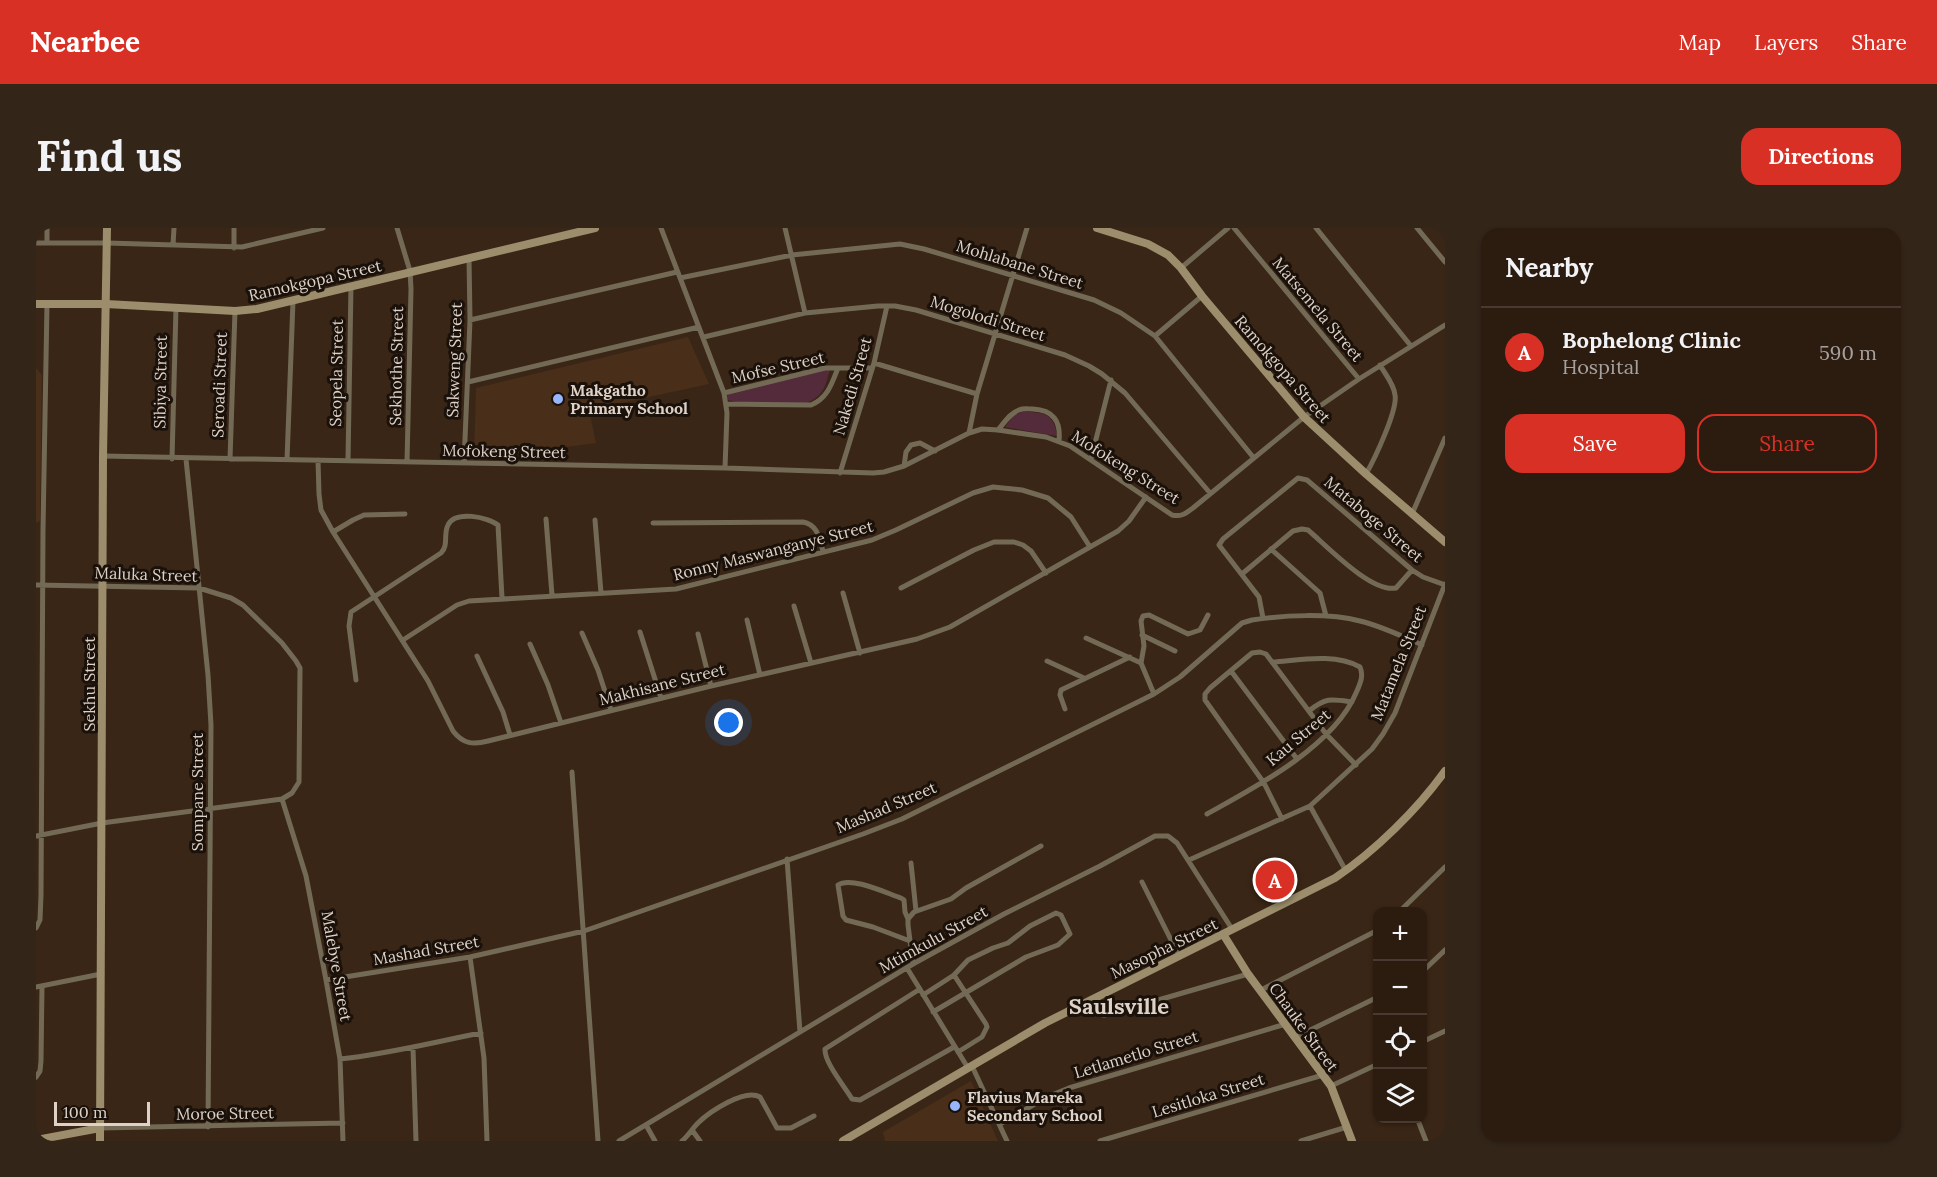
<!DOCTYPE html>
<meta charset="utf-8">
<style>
:root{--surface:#2c1c10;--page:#342519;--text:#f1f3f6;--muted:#a6a19f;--line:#483a30;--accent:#d93025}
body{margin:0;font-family:Lora,serif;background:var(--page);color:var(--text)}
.controls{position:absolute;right:18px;bottom:18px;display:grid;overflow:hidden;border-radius:12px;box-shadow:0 2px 4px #0004}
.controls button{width:54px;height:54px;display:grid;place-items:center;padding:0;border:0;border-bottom:2px solid var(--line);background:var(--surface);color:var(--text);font:30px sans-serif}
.scale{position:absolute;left:18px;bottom:15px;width:96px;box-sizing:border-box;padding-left:6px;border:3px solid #ded1c7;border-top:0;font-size:16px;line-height:21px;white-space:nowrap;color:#ded1c7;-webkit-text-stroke:4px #1a110a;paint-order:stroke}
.you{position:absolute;left:693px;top:495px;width:21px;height:21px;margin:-15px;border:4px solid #fff;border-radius:50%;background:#1a73e8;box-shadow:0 0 0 9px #1a73e833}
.badge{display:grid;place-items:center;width:39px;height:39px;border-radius:50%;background:var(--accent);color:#fff;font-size:20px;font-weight:700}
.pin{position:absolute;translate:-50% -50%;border:3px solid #fff;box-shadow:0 2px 6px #0006}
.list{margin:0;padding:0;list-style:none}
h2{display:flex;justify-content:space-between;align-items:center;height:78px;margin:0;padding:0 24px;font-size:26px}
h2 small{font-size:20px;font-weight:400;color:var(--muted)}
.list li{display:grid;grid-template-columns:39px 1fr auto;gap:18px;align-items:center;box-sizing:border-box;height:90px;padding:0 24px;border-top:2px solid var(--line)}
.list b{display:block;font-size:22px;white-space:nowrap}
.list p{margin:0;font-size:20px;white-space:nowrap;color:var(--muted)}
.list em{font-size:20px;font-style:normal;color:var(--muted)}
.actions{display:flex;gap:12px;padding:18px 24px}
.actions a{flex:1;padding:14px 0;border:2px solid var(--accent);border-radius:18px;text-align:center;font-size:21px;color:var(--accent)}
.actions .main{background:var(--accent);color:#fff}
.icon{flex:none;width:33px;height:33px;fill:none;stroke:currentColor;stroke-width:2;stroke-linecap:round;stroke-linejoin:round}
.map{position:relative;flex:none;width:1409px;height:913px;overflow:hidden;border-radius:18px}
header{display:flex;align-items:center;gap:36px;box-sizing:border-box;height:84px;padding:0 30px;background:var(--accent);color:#fff}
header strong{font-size:28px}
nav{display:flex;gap:33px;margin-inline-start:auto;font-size:21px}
.intro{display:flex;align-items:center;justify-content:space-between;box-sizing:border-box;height:144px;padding:0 36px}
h1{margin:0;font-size:42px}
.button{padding:15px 27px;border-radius:18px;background:var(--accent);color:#fff;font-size:21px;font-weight:700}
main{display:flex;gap:36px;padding:0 36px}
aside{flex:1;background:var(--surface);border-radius:18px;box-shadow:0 2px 4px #0004}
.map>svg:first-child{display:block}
.built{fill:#492e19}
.green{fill:#542b3b}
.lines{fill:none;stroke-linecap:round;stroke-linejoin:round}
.street{stroke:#736a55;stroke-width:5}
.secondary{stroke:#9c8e6c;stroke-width:8}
.poi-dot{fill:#97b6fd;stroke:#1a110a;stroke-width:2}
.labels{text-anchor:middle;stroke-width:6;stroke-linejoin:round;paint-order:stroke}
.street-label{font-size:16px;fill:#ded1c7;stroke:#1a110a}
.poi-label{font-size:16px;font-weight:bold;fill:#ded1c7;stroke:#1a110a;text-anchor:start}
.district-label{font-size:22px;font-weight:bold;fill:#ded1c7;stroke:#1a110a}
</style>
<header>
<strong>Nearbee</strong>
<nav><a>Map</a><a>Layers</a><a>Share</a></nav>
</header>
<div class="intro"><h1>Find us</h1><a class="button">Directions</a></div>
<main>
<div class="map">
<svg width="1409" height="913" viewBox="0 0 1409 913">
<rect width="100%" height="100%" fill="#3a2616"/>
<path class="built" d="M652,109L673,156L553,182L560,215L442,231L438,228L440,160Z
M0,140L6,147L4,293L0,295Z
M935,853L962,913H849L847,904Z"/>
<path class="green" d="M794,141C789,160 788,167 769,176L700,174L692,172L690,169L694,165Z
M986,184C1007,184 1018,185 1021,208L969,199L978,187Z"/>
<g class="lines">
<path class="street" d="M361,0L374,43L375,61L371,234
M625,0L688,165L691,185L689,240
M749,0L769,85
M1198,0L1323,151
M1280,0L1375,118
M1381,0L1409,34
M0,15H71L206,19L287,0
M11,15V0
M137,17L138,0
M198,20V0
M1145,40L1192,0
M644,50L756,27L864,16L888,21L1058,72L1085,85L1119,108L1217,229
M434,92L641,44
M1119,108L1166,68
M668,109L769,85L842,78H859L880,82L1029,127L1053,138L1066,146L1089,165L1174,265
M838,135L941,166
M432,154L663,99
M688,165L789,140H836
M690,176L775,177C792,170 796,155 802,140
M962,202C968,195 974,185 983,182C987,180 992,181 997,181C1017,182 1025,193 1023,213
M933,205L941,166L991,0
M67,228L689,240L837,245L848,244L868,238L933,205L946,201L962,202L1010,209L1034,218L1136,287C1145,289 1149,286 1157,280L1268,189L1323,151L1409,97
M136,231L140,79
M150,231L172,447L175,497L172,899
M194,231L199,83
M1055,231L1075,152
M251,232L257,73
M282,232L283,266L285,282L297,304L392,453L417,503C427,516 437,517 452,513L675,458L881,411L914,399L1082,303L1093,293L1110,269
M312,232L315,58
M428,235L434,92L433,30
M868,238L870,224L875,217L884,215L899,223
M804,245L838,135L851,78
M1330,246C1338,232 1362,182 1359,167C1358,156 1349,146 1344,137
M1376,286L1409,210
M510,291L516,367
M559,292L565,365
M617,295L767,294C782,297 783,310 787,323
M297,304L317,292L328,287L369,286
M1235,321L1284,365L1290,388
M1206,346L1257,303L1266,301L1272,302C1291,318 1335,365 1360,360L1376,342
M0,357L163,360L195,370L207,377L246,415L260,433L264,440L263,554L256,565L246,571L66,595L0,608
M865,360L938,322L958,314H978L987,317L995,323L1010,345
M807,365L824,425
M758,378L775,435
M1227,390L1223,369L1183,317L1187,311L1262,250L1271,252L1376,342L1387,349L1409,357
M711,392L724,447
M604,404L625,470
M546,405L562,442L575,482
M662,406L675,458
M1106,407L1139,423
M1050,410L1105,435L1118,466
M367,412L421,377L433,373L640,361L836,312L860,302L937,265L957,259L986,262L1012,270L1035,289L1054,319
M494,416L512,457L525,495
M441,428L467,484L474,507
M1011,433L1048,450
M1105,435L1108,418L1105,393L1107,388L1113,387L1152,406L1164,402L1172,387
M1195,443L1261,531
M320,452L313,398L315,384L405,325C413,317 407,307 412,297C419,282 452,289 462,297L466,370
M1029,481L1024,467L1025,462L1094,429
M1273,483C1290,469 1296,471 1316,474
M536,544L562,913
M246,571L270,648L290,752L304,831L307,913
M1274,578L1310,643
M1171,586C1220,559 1298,518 1320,465C1324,456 1328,448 1324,439C1299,425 1264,432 1237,434
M1246,591L1228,555L1169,472V466L1174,460L1216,425L1224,424L1230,426L1290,506L1320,537
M751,631L764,804
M1153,632L1274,578L1336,521L1347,506L1359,485L1409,356
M875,635L880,683
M1106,654L1143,728
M1363,684L1409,639
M872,691L869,684L868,672L865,670C850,665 815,648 802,657L807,688L810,692L837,699L874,713
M0,700L4,692L5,667L7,302L11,76
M434,729L448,830L451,913
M877,736L872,697V691L878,684L915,671L930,660L1005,618
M871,740L932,840
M1386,744L1409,722
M290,752L434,729L548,703L827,606L866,591L1118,466L1144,449L1206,395L1216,392C1248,387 1293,385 1324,393C1345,398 1366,408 1386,417
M0,759L65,746
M884,761L789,821C788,834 809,859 816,871L824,872L918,819
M1225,762L1342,702
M887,767L918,747
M1054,771L1060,785L1068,787L1074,786L1212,746
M897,784L990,729L1022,717L1034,706L1025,687L1020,685L994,698L972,715L957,720L932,732L918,747L950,796L951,799L946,809L922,824
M1260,809L1342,769
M1386,814L1409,803
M377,820L380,913
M304,831C352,826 398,814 445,805
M936,838L971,913
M0,849L4,843L5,833L6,758
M1295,858L1342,836
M1381,890L1390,913
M964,896L1011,869L1033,860L1250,796
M610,897L619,913
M64,900L307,895
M656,902L664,913
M583,913L877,736L968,686L1064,638L1119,608H1132L1141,615L1196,701
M646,913C652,908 656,901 662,895C673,884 709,860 724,869L741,900H755L778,888
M1064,913L1287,847
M1265,913L1311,899"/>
<path class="secondary" d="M1061,0L1112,16L1132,27L1145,40L1166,68L1268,189L1330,246L1409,314
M0,76H70L199,83L221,81L559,0
M1187,706L1212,746L1295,858L1316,913
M0,912L64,900
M64,913L67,228L71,0
M807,913L1009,795L1299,650C1339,623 1381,582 1409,543"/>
</g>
<g class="poi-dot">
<circle cx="522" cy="171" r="6"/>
<circle cx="919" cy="878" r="6"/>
</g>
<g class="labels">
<g class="street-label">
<text transform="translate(984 36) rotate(17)" y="6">Mohlabane Street</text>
<text transform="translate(279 52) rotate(-13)" y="6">Ramokgopa Street</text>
<text transform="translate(1282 81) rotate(50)" y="6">Matsemela Street</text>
<text transform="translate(952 90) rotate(17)" y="6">Mogolodi Street</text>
<text transform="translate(418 132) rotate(-88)" y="6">Sakweng Street</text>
<text transform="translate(360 138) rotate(-89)" y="6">Sekhothe Street</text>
<text transform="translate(742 139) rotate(-13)" y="6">Mofse Street</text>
<text transform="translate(1247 141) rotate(49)" y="6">Ramokgopa Street</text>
<text transform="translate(300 145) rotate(-89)" y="6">Seopela Street</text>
<text transform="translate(124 154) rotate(-89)" y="6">Sibiya Street</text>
<text transform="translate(183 157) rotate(-88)" y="6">Seroadi Street</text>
<text transform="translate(816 158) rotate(-74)" y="6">Nakedi Street</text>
<text transform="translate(468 223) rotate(1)" y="6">Mofokeng Street</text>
<text transform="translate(1090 239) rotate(32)" y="6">Mofokeng Street</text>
<text transform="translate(1338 291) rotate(40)" y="6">Mataboge Street</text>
<text transform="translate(737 322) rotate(-14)" y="6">Ronny Maswanganye Street</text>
<text transform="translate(110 346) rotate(2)" y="6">Maluka Street</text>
<text transform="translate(1362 435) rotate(-68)" y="6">Matamela Street</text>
<text transform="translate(53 456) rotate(-90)" y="6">Sekhu Street</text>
<text transform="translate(626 456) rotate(-14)" y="6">Makhisane Street</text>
<text transform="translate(1262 509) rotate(-40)" y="6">Kau Street</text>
<text transform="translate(161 564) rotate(-90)" y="6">Sompane Street</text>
<text transform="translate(850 579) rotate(-23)" y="6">Mashad Street</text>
<text transform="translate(897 711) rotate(-29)" y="6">Mtimkulu Street</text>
<text transform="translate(1128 720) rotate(-26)" y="6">Masopha Street</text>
<text transform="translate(390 722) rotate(-10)" y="6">Mashad Street</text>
<text transform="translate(301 738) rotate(80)" y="6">Malebye Street</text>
<text transform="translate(1268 799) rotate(54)" y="6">Chauke Street</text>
<text transform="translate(1100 826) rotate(-17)" y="6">Letlametlo Street</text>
<text transform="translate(1172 867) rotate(-17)" y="6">Lesitloka Street</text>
<text transform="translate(189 885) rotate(-1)" y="6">Moroe Street</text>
</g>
<g class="poi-label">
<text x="534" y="168">Makgatho<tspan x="534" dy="18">Primary School</tspan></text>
<text x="931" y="875">Flavius Mareka<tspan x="931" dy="18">Secondary School</tspan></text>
</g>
<g class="district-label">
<text x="1083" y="786">Saulsville</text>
</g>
</g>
</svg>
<div class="controls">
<button>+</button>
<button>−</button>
<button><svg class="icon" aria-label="locate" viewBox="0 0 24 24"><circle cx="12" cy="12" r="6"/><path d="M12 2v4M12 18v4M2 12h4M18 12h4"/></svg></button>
<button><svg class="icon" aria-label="layers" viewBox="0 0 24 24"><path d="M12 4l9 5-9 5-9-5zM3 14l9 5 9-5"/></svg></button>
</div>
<div class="scale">100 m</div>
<div class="you"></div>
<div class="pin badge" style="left:1239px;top:652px">A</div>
</div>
<aside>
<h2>Nearby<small></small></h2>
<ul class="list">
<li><span class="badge">A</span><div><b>Bophelong Clinic</b><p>Hospital</p></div><em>590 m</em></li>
</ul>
<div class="actions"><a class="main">Save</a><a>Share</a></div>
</aside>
</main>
